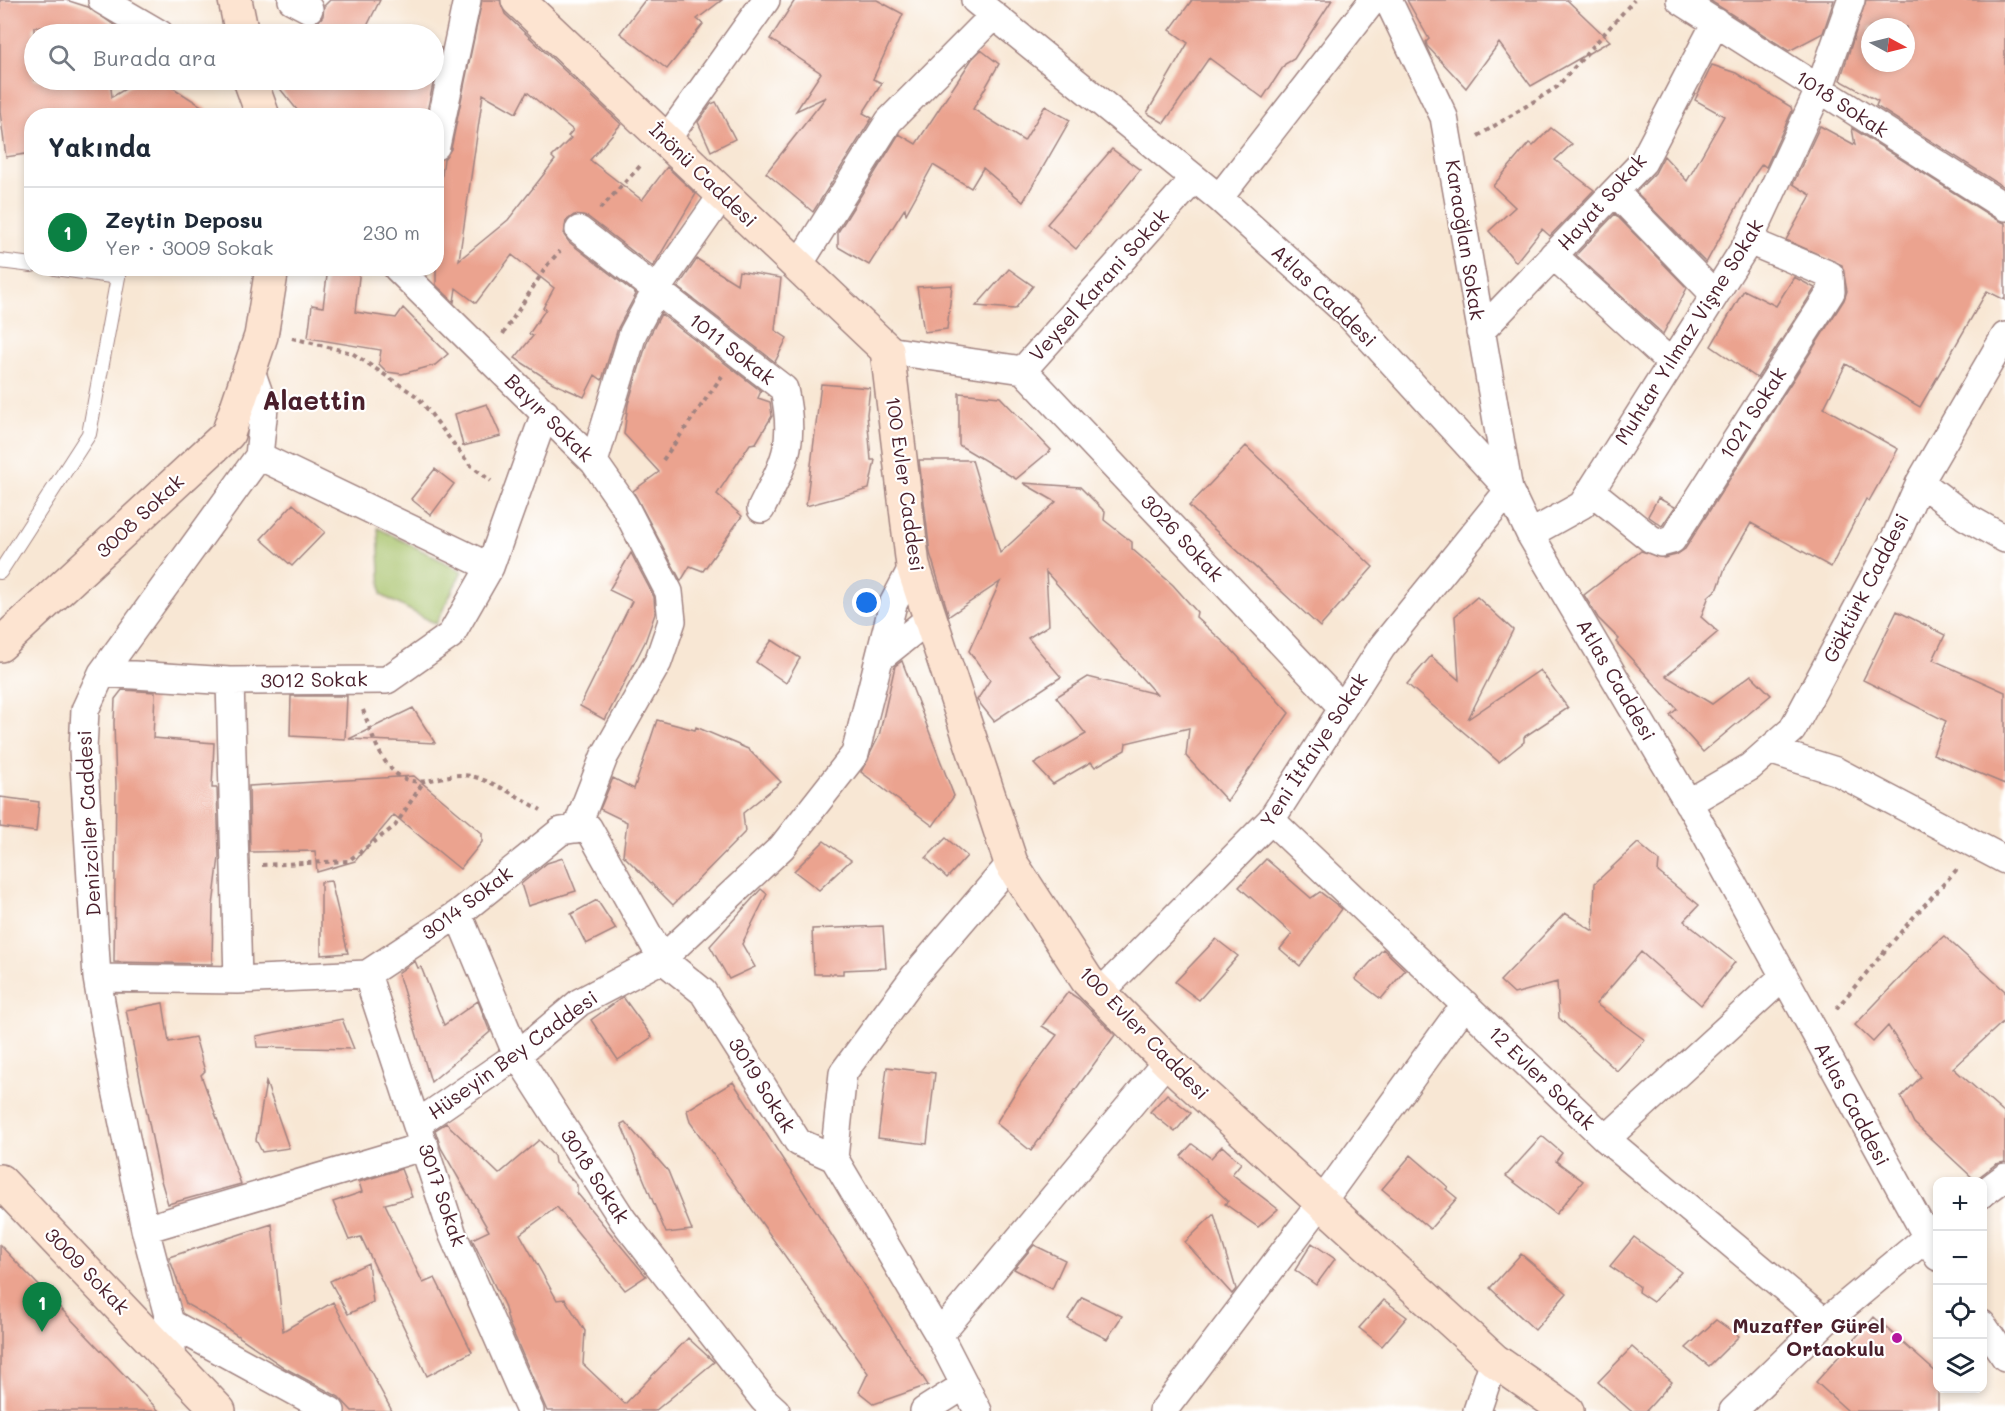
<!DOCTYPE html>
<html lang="tr">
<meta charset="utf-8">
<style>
:root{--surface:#fff;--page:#f6f6f7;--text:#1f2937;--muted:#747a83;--line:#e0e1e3;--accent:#0b8043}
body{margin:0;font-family:Mali,sans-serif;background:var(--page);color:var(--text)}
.controls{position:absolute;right:18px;bottom:18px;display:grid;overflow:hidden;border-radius:12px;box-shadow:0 3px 9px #0003}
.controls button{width:54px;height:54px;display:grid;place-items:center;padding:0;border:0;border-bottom:2px solid var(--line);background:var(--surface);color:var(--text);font:30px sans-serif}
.compass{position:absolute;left:1861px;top:18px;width:54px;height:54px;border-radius:50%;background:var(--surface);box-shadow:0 3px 9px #0003;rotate:97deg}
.you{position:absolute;left:867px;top:603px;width:21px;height:21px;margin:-15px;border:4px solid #fff;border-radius:50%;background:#1a73e8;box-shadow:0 0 0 9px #1a73e833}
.badge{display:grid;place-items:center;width:39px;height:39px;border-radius:50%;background:var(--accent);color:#fff;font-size:20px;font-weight:700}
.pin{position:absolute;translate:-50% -50px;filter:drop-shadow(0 2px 3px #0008)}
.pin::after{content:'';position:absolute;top:32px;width:21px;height:18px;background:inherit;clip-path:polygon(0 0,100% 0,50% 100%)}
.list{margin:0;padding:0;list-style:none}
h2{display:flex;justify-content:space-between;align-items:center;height:78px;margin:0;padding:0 24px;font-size:26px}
h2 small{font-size:20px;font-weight:400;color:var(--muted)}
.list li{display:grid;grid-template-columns:39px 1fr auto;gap:18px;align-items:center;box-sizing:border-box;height:90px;padding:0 24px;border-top:2px solid var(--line)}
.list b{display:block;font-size:22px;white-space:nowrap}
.list p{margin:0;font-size:20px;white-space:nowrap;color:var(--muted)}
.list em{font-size:20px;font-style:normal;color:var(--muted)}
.icon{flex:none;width:33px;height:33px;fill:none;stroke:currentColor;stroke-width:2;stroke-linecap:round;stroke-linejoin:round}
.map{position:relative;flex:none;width:2005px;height:1411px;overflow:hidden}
.search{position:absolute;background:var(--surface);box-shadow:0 3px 9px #0003;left:24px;top:24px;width:420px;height:66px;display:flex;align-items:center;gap:15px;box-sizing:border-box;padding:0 21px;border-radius:33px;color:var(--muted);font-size:22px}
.panel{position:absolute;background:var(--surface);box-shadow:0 3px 9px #0003;left:24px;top:108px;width:420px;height:168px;border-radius:24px}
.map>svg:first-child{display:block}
.green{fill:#a6c168;stroke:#78704a;stroke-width:1.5}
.building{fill:#eba38f;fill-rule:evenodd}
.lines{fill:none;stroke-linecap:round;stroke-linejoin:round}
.lane-casing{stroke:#a18380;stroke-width:16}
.street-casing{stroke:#a18380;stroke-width:30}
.secondary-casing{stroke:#a18380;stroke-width:36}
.path{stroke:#a18380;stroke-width:4;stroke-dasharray:4.5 4.5;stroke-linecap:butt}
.lane{stroke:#fff;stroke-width:14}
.street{stroke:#fff;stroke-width:27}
.secondary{stroke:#fde4d1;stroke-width:33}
.poi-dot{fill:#b5179e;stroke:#fff;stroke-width:2}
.labels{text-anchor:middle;stroke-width:4.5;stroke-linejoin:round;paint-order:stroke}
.street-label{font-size:20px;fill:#4a1f2b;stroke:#fff}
.poi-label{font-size:20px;font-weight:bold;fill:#4a1f2b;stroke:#fff;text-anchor:end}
.district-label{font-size:26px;font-weight:bold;fill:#4a1f2b;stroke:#fff}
</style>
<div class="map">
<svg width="2005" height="1411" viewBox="0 0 2005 1411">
<rect width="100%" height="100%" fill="#fff"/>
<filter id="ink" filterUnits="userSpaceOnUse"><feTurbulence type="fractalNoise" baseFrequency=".0167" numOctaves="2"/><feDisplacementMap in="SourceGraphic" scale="12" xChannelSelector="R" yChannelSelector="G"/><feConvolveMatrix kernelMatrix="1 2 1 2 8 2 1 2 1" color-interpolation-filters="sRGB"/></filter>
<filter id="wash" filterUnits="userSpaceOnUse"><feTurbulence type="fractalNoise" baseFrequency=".008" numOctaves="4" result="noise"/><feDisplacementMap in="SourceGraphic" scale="24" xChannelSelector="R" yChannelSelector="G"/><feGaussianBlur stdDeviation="1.35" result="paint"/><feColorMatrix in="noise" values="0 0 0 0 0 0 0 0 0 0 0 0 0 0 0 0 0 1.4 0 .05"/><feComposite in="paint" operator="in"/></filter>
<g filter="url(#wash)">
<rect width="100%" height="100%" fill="#f8e7d4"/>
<path class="green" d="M378,528L462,571L436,624L381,595Z"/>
<g id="blocks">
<path class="building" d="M0,0H66L88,7L121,30L106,29L107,34H82V29L34,27V80H110L112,97L140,80H161L217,116H32V153L6,157L0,112Z
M330,0H380L363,34H294L305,24L318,22L323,16L324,6Z
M482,0H500L505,14L621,124L590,160L642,200L667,167L696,194L653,267L588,217L574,215L566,221L564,235L569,242L636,294L618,328L602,380L595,375L584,397L553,383L515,358L533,336L529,334L546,309L543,308L554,288L512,255L476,303L456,288L454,302L436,285V222L444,159L451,149ZM527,92L573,130L568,136L571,138L552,157L555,160L508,220L459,260L483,94L516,113Z
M645,0H722L697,19L703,24L667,69L620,33Z
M795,0H877L903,14L873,79L882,83L863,113L872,118L813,212L766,173L826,97L796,111L821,73L770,39Z
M1192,0H1332L1294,59L1285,64L1263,98L1209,58L1164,123L1147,113L1188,43L1170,30Z
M1407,0H1567L1610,41L1531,86L1499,43L1466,88L1427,46L1426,42L1429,39Z
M1709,0H1834L1823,33L1789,51Z
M1866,0H2005V188L1876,106L1878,101L1840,80ZM1870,27H1906V63H1870Z
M434,47L441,48L426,116H302L273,80H434Z
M981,50L999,64L973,109L1024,141L1045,106L1070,120L1023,202L983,168L971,188L933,165L906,214L905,208L869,265L838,247V232L899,134L916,144L972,59Z
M1712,65L1736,73L1791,107L1792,111L1766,167L1762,164L1755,174L1706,263L1636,192L1655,173L1664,156L1687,181L1724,116L1695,100Z
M716,102L735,139L711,151L698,122L711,104Z
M1820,126L1855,145L1852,128L1997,220L2005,223V300L1987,291L1920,407L1846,364L1824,408L1898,449L1869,501L1866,499L1831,567L1751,523L1725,568L1718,588L1709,596L1701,617L1718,632L1666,676L1712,704L1751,675L1771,695L1703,752L1670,715L1677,709L1616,642L1619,639L1598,618L1584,595L1641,551L1664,558L1676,555L1685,549L1844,300L1847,291L1842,265L1786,240L1811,195L1793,184Z
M1551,128L1572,144L1555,160L1594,190L1550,236L1542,229L1516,262L1489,231L1515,207L1493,186L1529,143L1533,146Z
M1112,149L1140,170L1076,249L1047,224Z
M1615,214L1687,288L1663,334L1576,255Z
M697,259L737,284L739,271L781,278L775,330L787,338L775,362L678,287Z
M328,268H360L355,312L396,318L403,308L448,354L435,365L402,374L387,372L379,364L381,350L308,338L312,305L323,307Z
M1009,269L1033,286L1015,309L976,306Z
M1794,277L1815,288L1757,378L1711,346L1744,290L1776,306Z
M952,285L947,329L924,332L917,287Z
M661,314L761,391L758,398L770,402L772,416L756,443L750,444L717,494L742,516L703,571L690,566L681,581L633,491L659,472L624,434L628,404L648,339Z
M821,384L870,388L867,414L871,460H875L869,489L806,506Z
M959,393L1000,397L1051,450L1016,479L959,445Z
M487,404L501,436L463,446L455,414Z
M1246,446L1373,567L1320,627L1189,506Z
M919,460H972L1000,553L1056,502L1023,483L1080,487L1105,512L1104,520L1132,542V549L1173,585L1197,612L1196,617L1231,649L1289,713L1227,801L1186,756L1189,728L1126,743L1125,750L1095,767L1091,762L1053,784L1034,764L1086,734L1056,697L1088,677L1156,694L1046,572L1049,625L1028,638L1061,677L994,721L977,700L990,680L969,651L1000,582L949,616L930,553Z
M435,469L454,484L431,515L411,499Z
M1658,498L1675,507L1662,526L1648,516Z
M293,504L325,532L292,566L261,539Z
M631,553L654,597L655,614L645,642L605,720L580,706L632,601L609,590Z
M1477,597L1513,630L1468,719L1540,670L1568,708L1524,737V742L1499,762L1407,684L1431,656L1459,680L1455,616Z
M1897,611L1945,635L1933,660L2005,692V784L1933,754L1946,721L1863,680Z
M772,640L800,658L786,683L756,662Z
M902,661L954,796L933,826L861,772L879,736L895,666Z
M122,690L155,692L153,738L214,743L212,788H217L219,857L213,906L212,964L114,962L116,786L114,723L115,699Z
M291,696H347L345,739L290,736Z
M413,708L435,743L349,739Z
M657,720L695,730L696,727L748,749L781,782L743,813L745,832L673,905L623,855L627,822L600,809L613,778L634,789Z
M414,776L482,833V842L460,869L394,815L355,861L317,872L315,851L250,852L249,786Z
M0,797L39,802L36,832L0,827Z
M946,838L967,856L947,878L926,858Z
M824,841L851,860L819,890L794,871Z
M1638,843L1659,861L1658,872L1699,905L1684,921L1735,962L1701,1005L1641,952L1596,1004L1645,1040L1617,1071L1559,1018L1557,982L1514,994L1500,981L1565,913L1593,931L1595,883Z
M563,858L576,891L528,906L521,884L547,863Z
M1266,859L1311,898L1320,892L1342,909L1300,966L1280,949L1292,934L1239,887Z
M331,881L348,953L321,955V882Z
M761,889L767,894L742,944L755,967L729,979L710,946Z
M597,900L616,929L586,944L571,914Z
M883,926L886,968L843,970V974H814L812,929Z
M1944,936L2005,991V1020L1953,1068L2005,1114V1162L1996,1164L1975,1180L1914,1123L1901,1097L1921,1077L1888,1026L1873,1042L1855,1025L1919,958Z
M1216,939L1238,956L1199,1000L1175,982Z
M1383,949L1405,970L1381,999L1355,979Z
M415,961L418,968L421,967L444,1025L478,1001L490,1032L431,1082L398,973Z
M1068,992L1079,999L1115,1035L1031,1151L996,1123L1021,1083L1057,1035L1042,1026Z
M623,997L652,1037L618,1060L591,1020Z
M163,1003L169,1042L195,1037L205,1071L201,1075L241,1184L168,1204L160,1177L126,1010Z
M342,1019L354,1049L257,1047L256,1036Z
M887,1067L935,1073L927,1144L878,1138Z
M266,1082L289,1148L262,1152L256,1140Z
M733,1082L928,1385L874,1404L859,1392L868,1373L690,1122L687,1110Z
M1167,1094L1191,1113L1175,1132L1150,1112Z
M625,1122L668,1171L692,1230L666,1233L621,1124Z
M446,1123L499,1174L539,1140L554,1156L555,1163L577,1185V1193L646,1276L625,1290L557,1207L520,1234L557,1300L565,1299L585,1331L583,1364L625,1404L688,1338L714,1362L655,1411H547L509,1323L504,1305L472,1239L489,1231L441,1148L435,1130Z
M1542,1136L1562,1153L1556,1161L1583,1181L1556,1214L1506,1176Z
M1192,1144L1211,1158L1222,1146L1241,1163L1232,1174L1278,1209L1258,1227L1225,1204L1228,1201L1181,1156Z
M1411,1155L1448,1187L1446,1189L1457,1198L1430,1229L1382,1189Z
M401,1169L412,1197L385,1204L423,1283L435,1278L472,1352L427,1376L361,1237L349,1240L333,1202L362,1192L359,1182Z
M1214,1214L1236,1289L1232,1294L1185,1242Z
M272,1224L283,1331L333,1302L392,1411H352L339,1397L285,1368L216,1321L186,1304L169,1257Z
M1634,1237L1681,1272L1653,1302L1638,1292L1639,1286L1610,1266Z
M1312,1243L1335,1259L1316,1285L1295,1270Z
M0,1245L159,1411H0Z
M1034,1245L1065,1260L1052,1289L1014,1269Z
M1521,1254L1567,1293L1535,1330L1490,1288Z
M368,1263L373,1302L348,1314L330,1281Z
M1082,1297L1122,1316L1107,1339L1068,1319Z
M1384,1300L1407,1317L1382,1346L1359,1328Z
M1874,1317L1938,1374V1411H1848L1816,1382Z
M1716,1320L1739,1336L1709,1366L1686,1348Z
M1632,1347L1672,1382L1646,1411H1631L1598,1382Z"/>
</g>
</g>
<g filter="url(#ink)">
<use href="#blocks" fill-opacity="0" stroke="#a18380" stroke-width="1.5"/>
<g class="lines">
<defs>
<path id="lane" d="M0,261L32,265
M0,572L89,434L118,277L55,268"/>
<path id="street" d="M102,0L160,34
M292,0L309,9
M975,0L1219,198L1348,314L1509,490L1530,534L1696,816L1938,1257
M1680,0L2005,207
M666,140L766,0
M436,146L467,0
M1615,192L1714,294
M1219,198L1373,0
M579,230L784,389C796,445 785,460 761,509
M1553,255L1670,362
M798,266L889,121L994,15
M397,268L594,462L624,505L669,592L672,621L658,662L604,757L576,829
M1480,332L1643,162L1716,22
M887,350L1023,370L1194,179
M1023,370L1342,707
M259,456L490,567
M594,462L633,333L656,290L723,194
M1920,482L1966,517L2005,539
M1591,491L1651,539L1661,543L1672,540L1831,292L1830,275L1749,241
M1530,534L1582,505L1749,241L1819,90L1851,0
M880,658L930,618
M102,673L230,681L387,680L451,635L490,567L545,413
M230,681L238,980
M1769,750L1836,771L2005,860
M1688,803L1750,767L1792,730L1897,534L1920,482L2005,336
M1271,820L1606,1139L1825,1322
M458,914L517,1055L623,1220L763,1399L776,1411
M367,974L453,1235L530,1411
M97,978L238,980L367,974L458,914L561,831L588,827L662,959L703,992L798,1142L834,1158L939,1335L978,1411
M1100,993L1271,820L1382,647L1509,490L1444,117L1388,0
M418,1123L517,1055L580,1002L662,959L782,847L855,754L893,604L913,566
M1606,1139L1783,977
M834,1158L843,1073L916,974L1011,863
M1982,1194L2005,1177
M145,1229L425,1146
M170,1323L331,1411
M1982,1324L2005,1357
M939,1335L1167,1061
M173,1362L170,1323L145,1229L115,1085L97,978L83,749L85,710L102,673L259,456L264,408L250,368
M924,1411L965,1385
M1163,1411L1321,1203L1465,1004
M1477,1411L1494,1360
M1733,1411L1825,1322L1938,1228"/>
<path id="secondary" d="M235,0L242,34
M518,0L887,350L913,566L1011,863L1087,980L1167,1061L1494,1360L1567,1411
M250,80L263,116
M0,645L228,434L261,336L272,268
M0,1181L219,1411"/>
</defs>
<use href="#lane" class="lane-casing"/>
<use href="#street" class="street-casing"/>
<use href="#secondary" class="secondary-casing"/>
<path class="path" d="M1478,136L1557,87L1634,0
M600,209L642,164
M503,334L548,264L560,251
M292,338L352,353L418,397L469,464L491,481
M663,460L722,376
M363,710C374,739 386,788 426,781C443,778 457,772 475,777C498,784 520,798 541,810
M262,865L348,861L395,826L424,781
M1836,1009L1911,920L1959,867"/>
<use href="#lane" class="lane"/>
<use href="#street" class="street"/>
<use href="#secondary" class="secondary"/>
</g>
</g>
<circle class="poi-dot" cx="1897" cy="1338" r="6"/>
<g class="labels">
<g class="street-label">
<text transform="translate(1842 104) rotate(33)" y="7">1018 Sokak</text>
<text transform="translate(703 175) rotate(44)" y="7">İnönü Caddesi</text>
<text transform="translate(1602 202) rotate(-48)" y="7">Hayat Sokak</text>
<text transform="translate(1465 240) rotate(81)" y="7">Karaoğlan Sokak</text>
<text transform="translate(1099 285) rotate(-48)" y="7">Veysel Karani Sokak</text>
<text transform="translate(1324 296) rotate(44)" y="7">Atlas Caddesi</text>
<text transform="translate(1689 332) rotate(-58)" y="7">Muhtar Yılmaz Vişne Sokak</text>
<text transform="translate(732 349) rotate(38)" y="7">1011 Sokak</text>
<text transform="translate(1753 413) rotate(-57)" y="7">1021 Sokak</text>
<text transform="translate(549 418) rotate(45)" y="7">Bayır Sokak</text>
<text transform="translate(905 484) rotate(82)" y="7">100 Evler Caddesi</text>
<text transform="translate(140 516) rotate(-43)" y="7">3008 Sokak</text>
<text transform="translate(1182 538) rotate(47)" y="7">3026 Sokak</text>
<text transform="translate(1866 588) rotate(-63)" y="7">Göktürk Caddesi</text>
<text transform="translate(314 680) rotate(-1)" y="7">3012 Sokak</text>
<text transform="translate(1616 680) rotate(60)" y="7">Atlas Caddesi</text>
<text transform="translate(1314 750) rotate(-57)" y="7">Yeni İtfaiye Sokak</text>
<text transform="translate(89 823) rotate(-93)" y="7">Denizciler Caddesi</text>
<text transform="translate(467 903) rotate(-37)" y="7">3014 Sokak</text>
<text transform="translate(1144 1033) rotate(46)" y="7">100 Evler Caddesi</text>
<text transform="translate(513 1055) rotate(-36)" y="7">Hüseyin Bey Caddesi</text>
<text transform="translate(1542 1078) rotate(44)" y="7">12 Evler Sokak</text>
<text transform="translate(762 1085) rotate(58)" y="7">3019 Sokak</text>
<text transform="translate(1852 1104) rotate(62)" y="7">Atlas Caddesi</text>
<text transform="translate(595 1176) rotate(57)" y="7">3018 Sokak</text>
<text transform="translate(442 1195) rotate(71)" y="7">3017 Sokak</text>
<text transform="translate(87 1271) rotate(46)" y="7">3009 Sokak</text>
</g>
<g class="poi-label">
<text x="1885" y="1333">Muzaffer Gürel<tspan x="1885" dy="23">Ortaokulu</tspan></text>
</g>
<g class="district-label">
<text x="314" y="410">Alaettin</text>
</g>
</g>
</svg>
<div class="controls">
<button>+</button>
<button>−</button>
<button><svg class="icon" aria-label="locate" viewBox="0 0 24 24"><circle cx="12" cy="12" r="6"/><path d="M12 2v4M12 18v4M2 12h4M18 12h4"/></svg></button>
<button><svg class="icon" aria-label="layers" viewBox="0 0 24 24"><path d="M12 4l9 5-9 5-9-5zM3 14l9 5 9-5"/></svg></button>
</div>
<svg class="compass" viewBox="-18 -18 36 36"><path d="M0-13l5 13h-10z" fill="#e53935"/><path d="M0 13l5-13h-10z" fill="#747a83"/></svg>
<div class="you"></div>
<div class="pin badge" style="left:42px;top:1332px">1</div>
<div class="search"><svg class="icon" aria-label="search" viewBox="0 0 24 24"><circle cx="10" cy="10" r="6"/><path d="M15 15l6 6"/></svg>Burada ara</div>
<section class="panel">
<h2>Yakında<small></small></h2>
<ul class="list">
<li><span class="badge">1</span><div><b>Zeytin Deposu</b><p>Yer · 3009 Sokak</p></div><em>230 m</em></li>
</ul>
</section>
</div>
